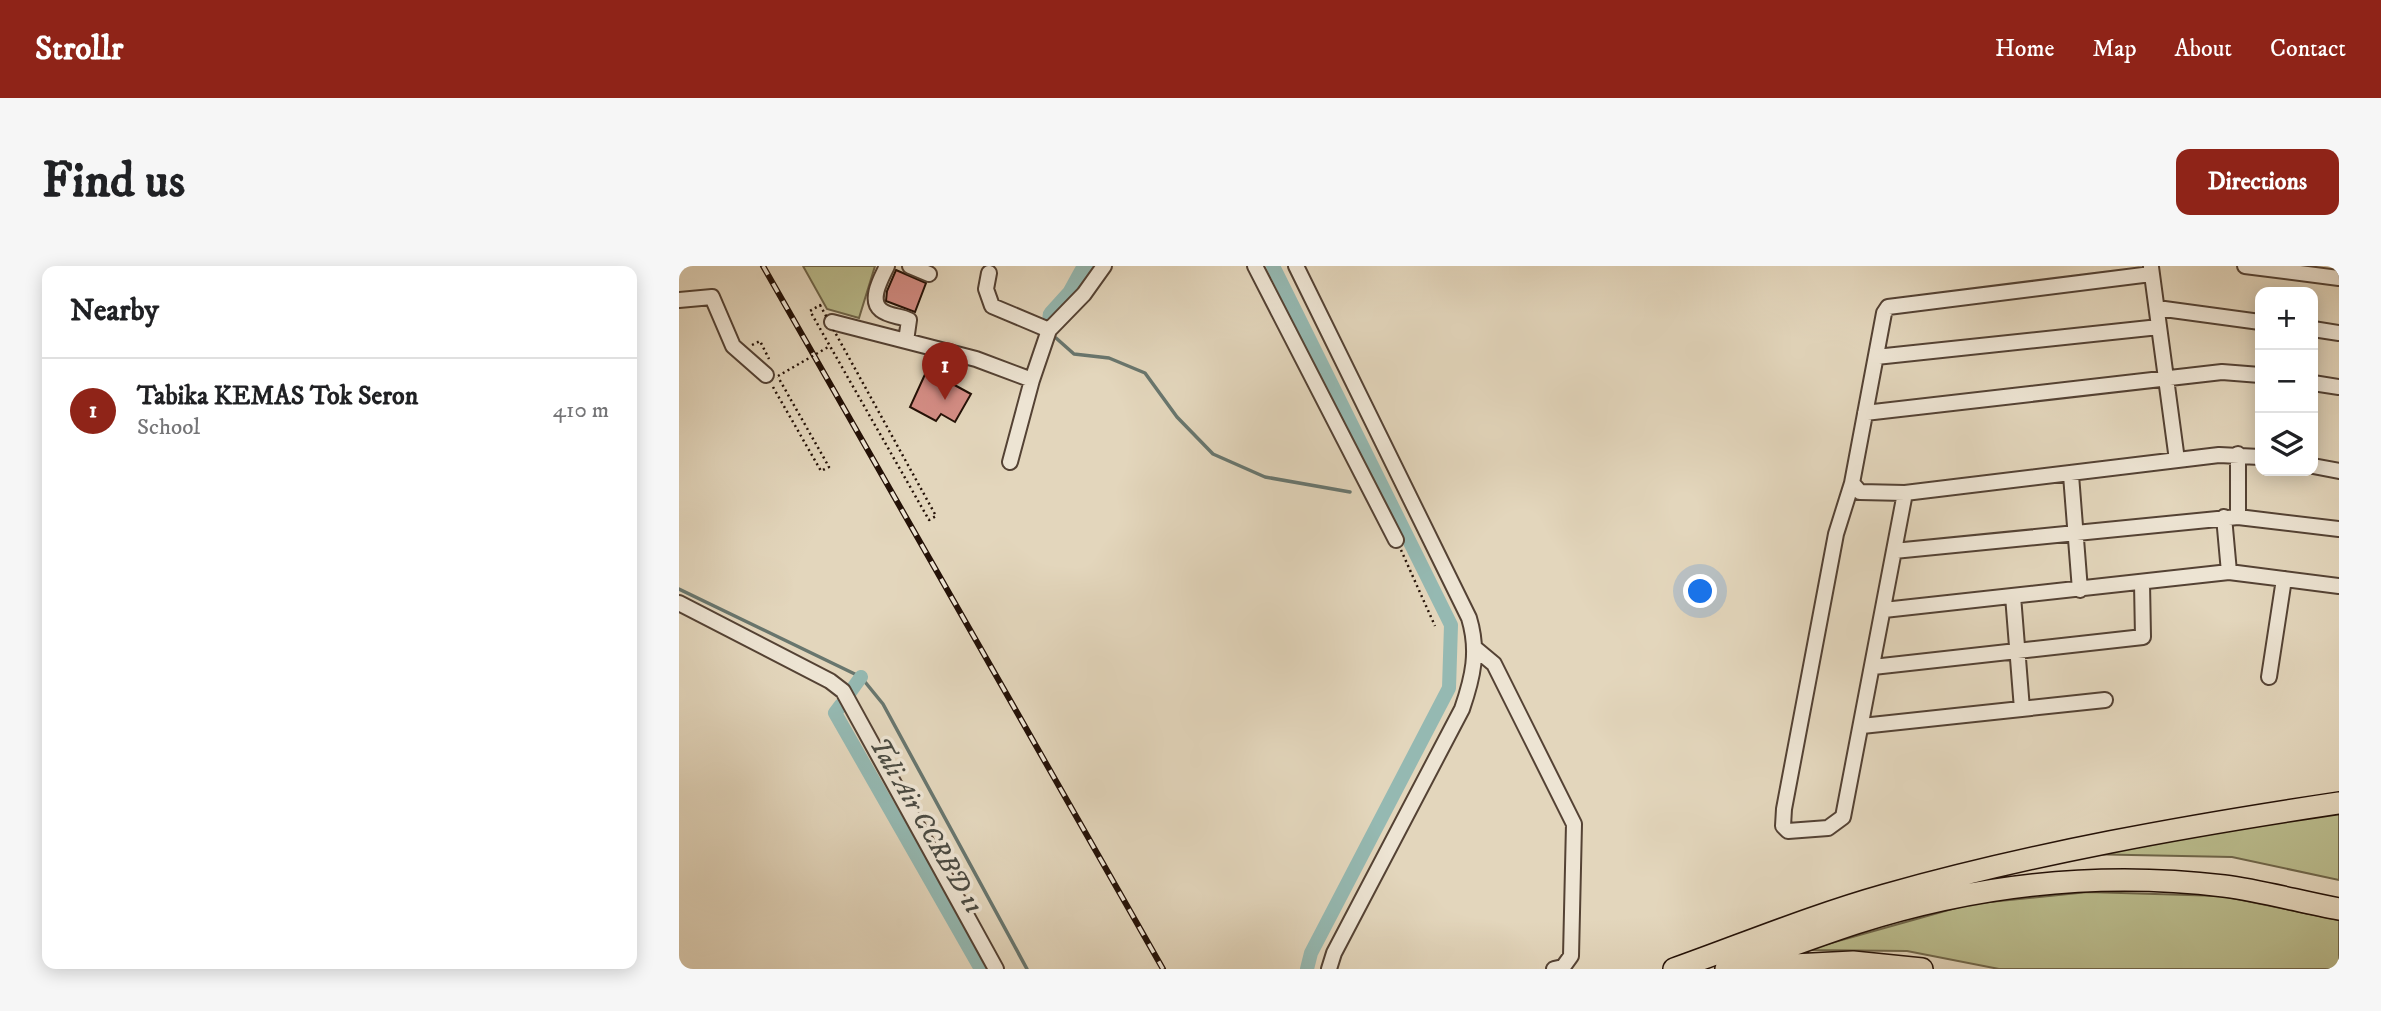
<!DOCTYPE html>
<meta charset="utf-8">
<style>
:root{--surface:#fff;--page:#f6f6f6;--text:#202124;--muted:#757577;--line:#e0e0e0;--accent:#8f2418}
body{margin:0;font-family:"IM FELL DW Pica",serif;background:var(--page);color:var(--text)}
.controls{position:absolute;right:21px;top:21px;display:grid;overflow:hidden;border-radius:14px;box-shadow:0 4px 18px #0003}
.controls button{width:63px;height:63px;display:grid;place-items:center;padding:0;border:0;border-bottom:2px solid var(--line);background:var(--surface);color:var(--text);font:35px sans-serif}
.you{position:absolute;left:1022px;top:326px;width:24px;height:24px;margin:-18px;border:5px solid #fff;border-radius:50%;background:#1a73e8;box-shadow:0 0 0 10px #1a73e833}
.badge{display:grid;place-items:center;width:46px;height:46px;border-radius:50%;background:var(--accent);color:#fff;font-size:23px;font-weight:700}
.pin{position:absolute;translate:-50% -58px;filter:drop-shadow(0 2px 4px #0008)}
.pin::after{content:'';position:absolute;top:37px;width:24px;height:21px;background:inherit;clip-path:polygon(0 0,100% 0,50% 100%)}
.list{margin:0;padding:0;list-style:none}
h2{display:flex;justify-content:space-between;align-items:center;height:91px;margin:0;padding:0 28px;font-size:30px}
h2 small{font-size:23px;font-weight:400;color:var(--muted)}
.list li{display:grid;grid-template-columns:46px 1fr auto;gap:21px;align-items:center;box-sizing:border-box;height:105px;padding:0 28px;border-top:2px solid var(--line)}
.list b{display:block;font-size:26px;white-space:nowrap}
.list p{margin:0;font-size:23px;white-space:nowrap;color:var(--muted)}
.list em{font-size:23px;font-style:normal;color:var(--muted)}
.icon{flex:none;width:38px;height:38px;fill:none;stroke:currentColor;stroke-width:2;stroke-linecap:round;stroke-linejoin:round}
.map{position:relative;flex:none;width:1660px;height:703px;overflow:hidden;border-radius:14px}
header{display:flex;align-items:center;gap:42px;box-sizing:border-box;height:98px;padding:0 35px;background:var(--accent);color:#fff}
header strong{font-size:33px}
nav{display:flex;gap:38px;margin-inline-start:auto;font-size:24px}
.intro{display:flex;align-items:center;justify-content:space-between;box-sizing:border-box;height:168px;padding:0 42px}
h1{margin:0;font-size:49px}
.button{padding:18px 32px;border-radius:14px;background:var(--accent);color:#fff;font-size:24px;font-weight:700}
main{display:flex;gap:42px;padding:0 42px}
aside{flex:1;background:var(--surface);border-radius:14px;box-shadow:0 4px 18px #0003}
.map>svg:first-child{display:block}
.green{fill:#babc8d;stroke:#6f664a;stroke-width:2}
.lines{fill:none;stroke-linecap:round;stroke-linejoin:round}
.stream{stroke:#68766e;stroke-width:3.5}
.canal{stroke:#95b9b2;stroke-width:14}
.river{stroke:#95b9b2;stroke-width:23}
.building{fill:#d48d85;stroke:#241107;stroke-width:2}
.minor-casing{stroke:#544234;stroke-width:18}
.highway-casing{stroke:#241107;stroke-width:24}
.path{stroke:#241107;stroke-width:2.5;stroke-dasharray:2 3.5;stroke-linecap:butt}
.minor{stroke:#ede4d3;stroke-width:14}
.highway{stroke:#e3d6bc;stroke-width:21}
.rail-casing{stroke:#241107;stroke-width:6}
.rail{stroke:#ede4d3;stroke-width:3.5;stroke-dasharray:10;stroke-linecap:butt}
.path-bridge{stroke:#241107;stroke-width:2.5;stroke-dasharray:2 3.5;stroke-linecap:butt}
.labels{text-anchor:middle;stroke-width:7;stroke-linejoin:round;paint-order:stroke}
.water-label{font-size:26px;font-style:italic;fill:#4c4c43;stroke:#ede4d3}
</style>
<header>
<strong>Strollr</strong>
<nav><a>Home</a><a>Map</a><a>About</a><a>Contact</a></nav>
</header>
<div class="intro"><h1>Find us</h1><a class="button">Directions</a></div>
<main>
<aside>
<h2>Nearby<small></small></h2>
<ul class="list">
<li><span class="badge">1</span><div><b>Tabika KEMAS Tok Seron</b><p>School</p></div><em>410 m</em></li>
</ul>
</aside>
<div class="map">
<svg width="1660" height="703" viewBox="0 0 1660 703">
<rect width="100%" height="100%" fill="#e3d6bc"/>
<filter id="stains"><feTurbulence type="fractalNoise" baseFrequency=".00286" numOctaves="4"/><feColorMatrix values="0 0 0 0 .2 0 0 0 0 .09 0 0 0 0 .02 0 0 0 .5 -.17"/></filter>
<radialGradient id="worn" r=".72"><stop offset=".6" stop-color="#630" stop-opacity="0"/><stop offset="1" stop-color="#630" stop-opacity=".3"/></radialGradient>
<path class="green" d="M124,0H196L180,52L148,43Z
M1660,546V614L1553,591L1402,588Z
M1409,626L1543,630L1660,654V703H1320L1228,685L1127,684L1291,638Z"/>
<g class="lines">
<path class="stream" d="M377,72L395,88L430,92L466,107L498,151L534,188L586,211L671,226
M0,323L182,411L204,438L348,703"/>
<path class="canal" d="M594,0L772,359L770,422L632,687L628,703
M169,429L182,411
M162,439L156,447L302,703"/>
<path class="river" d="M375,50L394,29L410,0"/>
</g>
<path class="building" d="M217,4L247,17L236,46L207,35L208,25Z
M248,104L292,128L276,156L262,148L257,155L231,141Z"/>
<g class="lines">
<defs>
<path id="minor" d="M208,0C203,11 189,34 202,44C209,50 222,50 230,54L227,75
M231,0L250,8
M576,0L717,274
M617,0L790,352C800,385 794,411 783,443L655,687L650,703
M1566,0L1660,12
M1472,1L1498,194
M310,7L307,23L313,40L370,64
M1472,8L1209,41L1205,47L1173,217L1181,226L1226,227L1540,189L1581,191
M0,34L33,31L54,80L87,109
M1478,42L1581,56
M153,56L297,93L353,114L370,64L405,28L425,0
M1634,63L1660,67
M1197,91L1480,61
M1634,117L1660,121
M1186,147L1543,106L1581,109
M1559,188V251
M331,196L353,114
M1634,200L1660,205
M1392,209L1401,324
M1173,217L1157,268L1105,543L1104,560L1109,565L1149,562L1164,551L1226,227
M1545,251L1550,306
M1215,285L1559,251L1660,263
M1334,330L1343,443
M0,337L151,415L164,425L317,703
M1205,344L1550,306L1660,320
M797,383L815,398L895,558L892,690L884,701L875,703
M1194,401L1464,371L1463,317
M1590,411L1605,313
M1183,460L1426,434"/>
<path id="highway" d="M1077,701L1174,696L1243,703
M995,703C1065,678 1135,649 1206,629C1355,587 1507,560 1660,537
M1047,703C1090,688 1134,671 1177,657C1296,619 1421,605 1545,620C1584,625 1622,636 1660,643"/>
</defs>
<use href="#minor" class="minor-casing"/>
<use href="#highway" class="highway-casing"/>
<path class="path" d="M141,39L257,250L250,254L131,45Z
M73,79L81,75L90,93
M94,121L142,205L150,201L99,111
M722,284L756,360"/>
<use href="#minor" class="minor"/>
<use href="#highway" class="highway"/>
<defs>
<path id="rail" d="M84,0L484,703"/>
</defs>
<use href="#rail" class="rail-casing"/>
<use href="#rail" class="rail"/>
<path class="path-bridge" d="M99,110L151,80"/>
</g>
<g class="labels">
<g class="water-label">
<text transform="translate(248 559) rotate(60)" y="9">Tali Air CCRBD 11</text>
</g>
</g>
<rect width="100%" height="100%" filter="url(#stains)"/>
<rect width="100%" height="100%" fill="url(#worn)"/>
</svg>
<div class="controls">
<button>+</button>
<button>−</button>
<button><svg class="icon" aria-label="layers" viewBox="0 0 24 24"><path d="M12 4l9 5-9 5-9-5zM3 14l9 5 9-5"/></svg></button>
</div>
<div class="you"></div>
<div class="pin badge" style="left:266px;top:134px">1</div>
</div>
</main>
